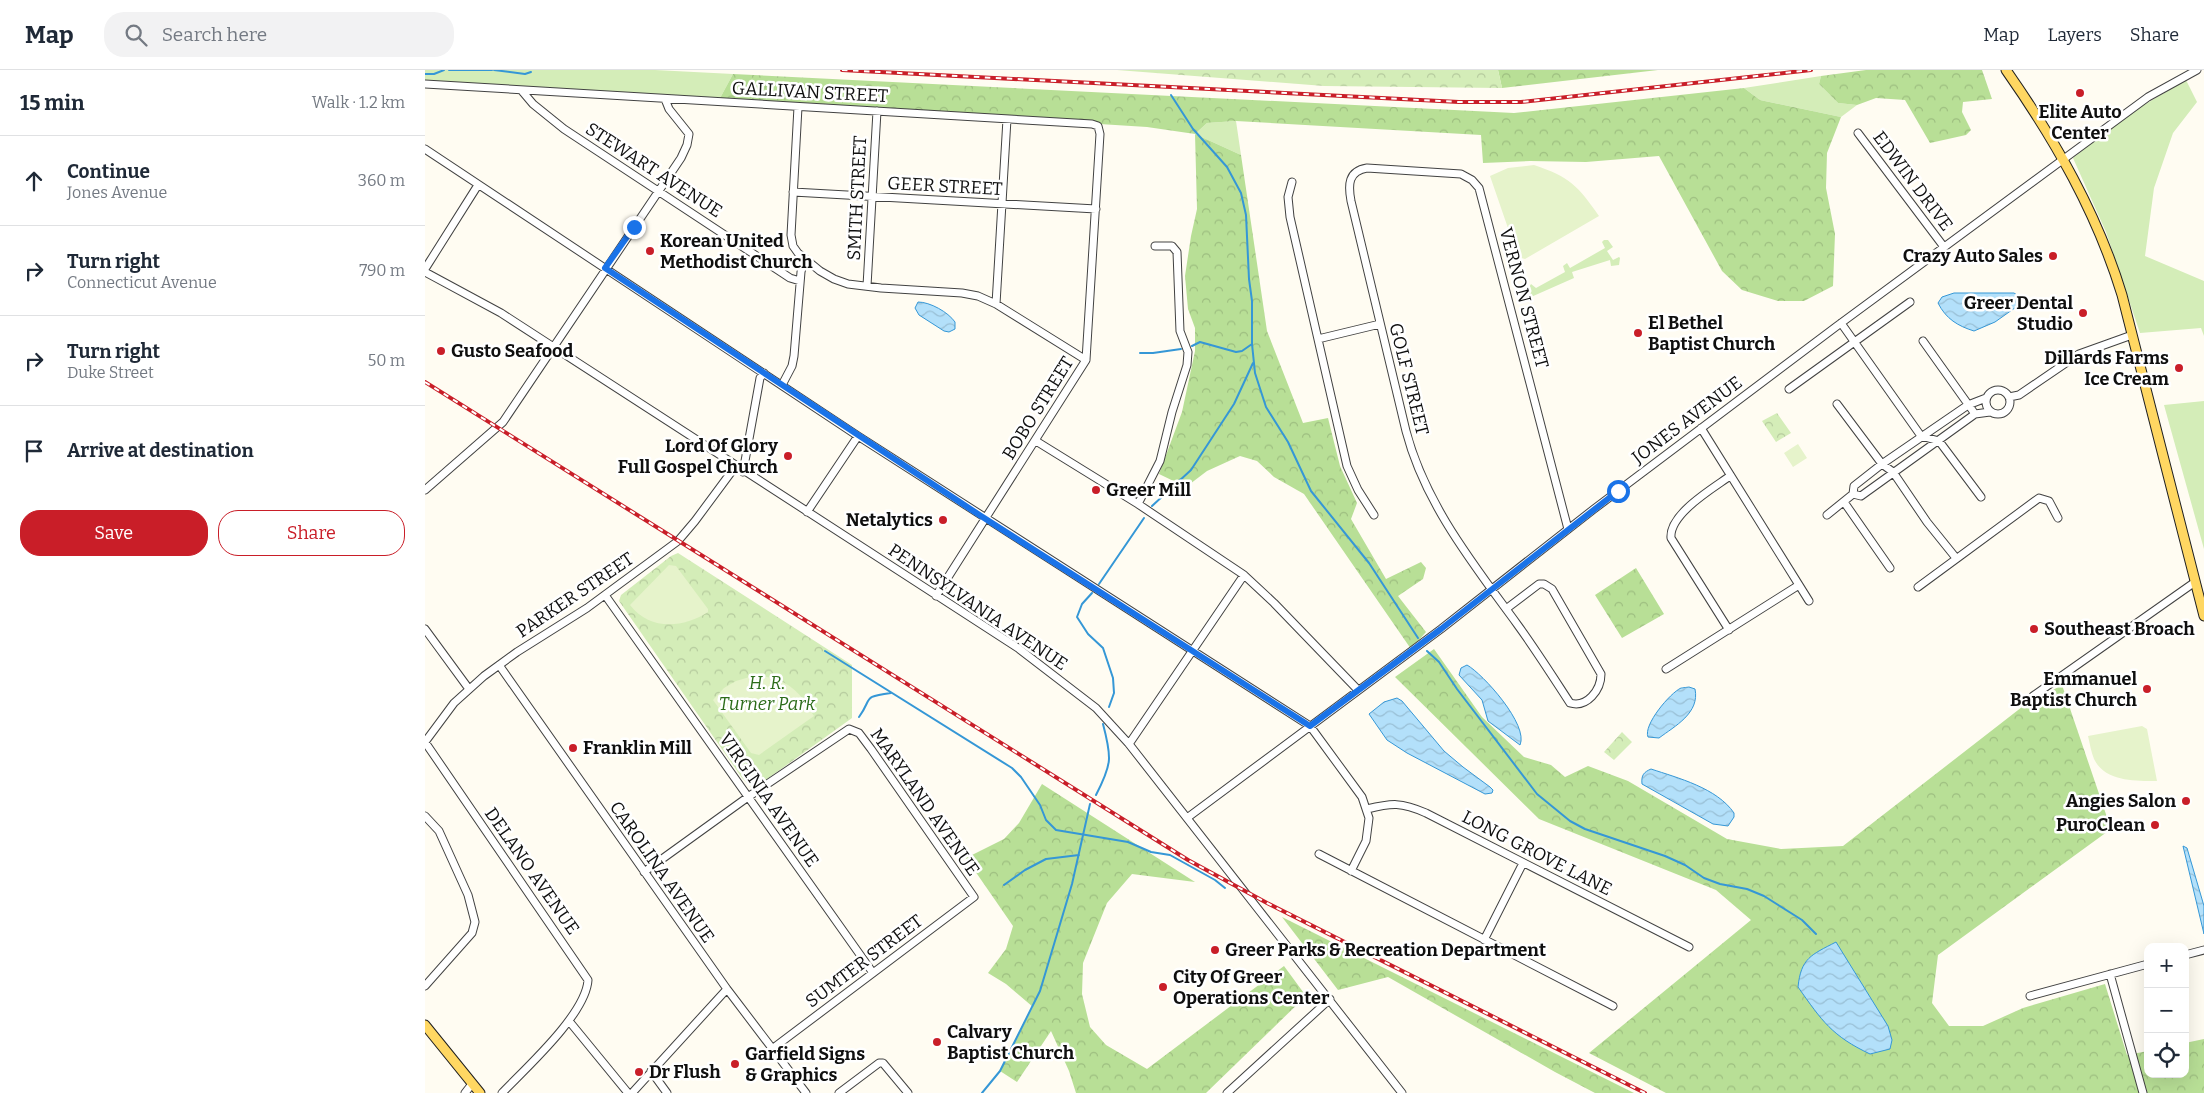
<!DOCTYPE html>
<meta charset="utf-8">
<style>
:root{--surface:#fff;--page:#f2f2f3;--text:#1f2937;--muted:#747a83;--line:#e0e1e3;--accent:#c91e28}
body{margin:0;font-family:Bitter,serif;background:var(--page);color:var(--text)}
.controls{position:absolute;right:15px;bottom:15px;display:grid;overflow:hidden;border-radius:10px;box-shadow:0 5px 20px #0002}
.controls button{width:45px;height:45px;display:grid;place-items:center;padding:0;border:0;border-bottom:1px solid var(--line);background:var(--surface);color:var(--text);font:25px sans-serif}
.stop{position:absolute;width:15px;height:15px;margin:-11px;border:4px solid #1a73e8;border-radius:50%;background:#fff}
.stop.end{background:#1a73e8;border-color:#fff;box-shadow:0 1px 5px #0008}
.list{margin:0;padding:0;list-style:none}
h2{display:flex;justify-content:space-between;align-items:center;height:65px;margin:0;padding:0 20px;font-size:21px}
h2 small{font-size:16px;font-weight:400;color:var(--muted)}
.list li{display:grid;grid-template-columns:32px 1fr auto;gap:15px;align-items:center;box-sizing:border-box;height:90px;padding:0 20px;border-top:1px solid var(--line)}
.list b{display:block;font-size:19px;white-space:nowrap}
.list p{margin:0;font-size:16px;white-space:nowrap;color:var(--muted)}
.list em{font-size:16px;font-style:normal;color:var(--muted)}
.actions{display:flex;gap:10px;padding:15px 20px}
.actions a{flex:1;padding:11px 0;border:1px solid var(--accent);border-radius:20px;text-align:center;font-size:18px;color:var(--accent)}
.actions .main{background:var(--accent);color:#fff}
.icon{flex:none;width:28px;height:28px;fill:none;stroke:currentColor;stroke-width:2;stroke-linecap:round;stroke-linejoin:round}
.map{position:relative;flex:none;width:1779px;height:1023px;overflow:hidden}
header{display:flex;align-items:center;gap:30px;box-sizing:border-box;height:70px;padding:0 25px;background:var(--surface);border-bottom:1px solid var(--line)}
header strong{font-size:24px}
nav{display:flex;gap:28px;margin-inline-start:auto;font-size:18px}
.search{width:350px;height:45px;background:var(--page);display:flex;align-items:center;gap:12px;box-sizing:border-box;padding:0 18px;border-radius:20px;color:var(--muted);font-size:19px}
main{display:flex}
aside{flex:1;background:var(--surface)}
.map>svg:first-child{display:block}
.grass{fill:#d4edb8}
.forest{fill:url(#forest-crowns)}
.park{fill:url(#park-crowns)}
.pitch{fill:#e6f3cb}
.water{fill:url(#water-waves);stroke:#3597d6}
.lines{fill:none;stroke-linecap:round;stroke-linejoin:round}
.stream{stroke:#3597d6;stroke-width:2}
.minor-casing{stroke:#424242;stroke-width:9}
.major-casing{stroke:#202020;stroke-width:11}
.minor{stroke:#fff;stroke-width:7}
.major{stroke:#ffd762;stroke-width:9}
.rail-casing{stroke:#c91e28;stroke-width:4}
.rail{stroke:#fff;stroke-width:2;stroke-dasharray:5.5;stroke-linecap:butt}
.route{stroke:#1a73e8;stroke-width:6}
.poi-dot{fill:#c91e28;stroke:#fff;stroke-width:2}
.labels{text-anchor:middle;stroke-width:5;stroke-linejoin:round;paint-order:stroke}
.street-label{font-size:18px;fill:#0f0f0f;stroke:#fff}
.poi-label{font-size:18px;font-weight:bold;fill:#0f0f0f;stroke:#fff;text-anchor:start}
.park-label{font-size:18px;font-style:italic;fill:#2c6c1a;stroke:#fff}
</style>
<header>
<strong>Map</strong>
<div class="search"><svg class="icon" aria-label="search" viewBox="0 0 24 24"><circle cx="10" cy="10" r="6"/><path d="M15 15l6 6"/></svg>Search here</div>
<nav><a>Map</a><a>Layers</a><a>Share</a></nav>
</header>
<main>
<aside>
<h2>15 min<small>Walk · 1.2 km</small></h2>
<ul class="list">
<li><svg class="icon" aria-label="ahead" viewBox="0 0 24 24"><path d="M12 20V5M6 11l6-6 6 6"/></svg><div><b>Continue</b><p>Jones Avenue</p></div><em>360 m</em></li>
<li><svg class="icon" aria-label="right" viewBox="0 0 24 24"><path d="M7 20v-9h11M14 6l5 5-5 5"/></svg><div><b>Turn right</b><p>Connecticut Avenue</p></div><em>790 m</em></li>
<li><svg class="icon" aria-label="right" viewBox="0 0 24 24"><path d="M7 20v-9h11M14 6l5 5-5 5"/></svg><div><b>Turn right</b><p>Duke Street</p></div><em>50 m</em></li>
<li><svg class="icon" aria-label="arrive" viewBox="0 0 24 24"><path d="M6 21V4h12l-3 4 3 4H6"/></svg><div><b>Arrive at destination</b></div></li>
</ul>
<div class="actions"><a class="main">Save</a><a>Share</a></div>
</aside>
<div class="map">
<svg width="1779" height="1023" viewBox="0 0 1779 1023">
<defs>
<pattern id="forest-crowns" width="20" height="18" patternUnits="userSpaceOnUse" patternTransform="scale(1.25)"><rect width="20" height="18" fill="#b8df96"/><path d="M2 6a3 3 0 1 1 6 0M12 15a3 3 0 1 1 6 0" fill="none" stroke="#9dbe80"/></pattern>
<pattern id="park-crowns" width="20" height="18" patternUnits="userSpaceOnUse" patternTransform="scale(1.25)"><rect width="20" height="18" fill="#d4edb8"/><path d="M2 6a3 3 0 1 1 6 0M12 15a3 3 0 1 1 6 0" fill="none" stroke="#b5ca9d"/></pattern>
<pattern id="water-waves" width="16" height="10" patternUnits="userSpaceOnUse" patternTransform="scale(1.25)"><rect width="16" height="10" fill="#b3e0fa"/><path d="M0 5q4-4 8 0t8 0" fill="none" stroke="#99bfd5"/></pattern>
</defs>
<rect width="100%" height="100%" fill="#fffcf2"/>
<path class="grass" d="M0,0H230L308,4L294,30L0,12Z
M1396,6L1394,14L1413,33L1432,35L1416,47L1335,30L1319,18Z
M1761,10L1772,32L1748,63L1729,118L1720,186L1779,211V266L1776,258L1715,263L1681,162L1648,88L1697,48Z
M811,51L816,85L770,64L782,53Z
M1179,170H1183L1188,177L1182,181L1188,190L1194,187L1195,188L1194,195L1186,196L1185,190L1147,202L1149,208L1106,227L1103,219L1106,214L1111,218L1140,202L1138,196L1142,193L1145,198L1180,178L1177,172Z
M1779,331V479L1739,335Z"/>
<path class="forest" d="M1073,0H1233L1077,18Z
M1441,0H1557L1567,29L1538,32L1537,42L1546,60L1541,65L1505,73L1480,30L1451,28L1432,35L1413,33L1394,14L1396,6Z
M308,4L1089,43L1319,18L1335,30L1416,47L1402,83L1401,118L1410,164L1408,216L1379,231H1353L1317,220L1297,201L1234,86L1161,92L1105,91L1058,93L1056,65L811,51L782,53L770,64L816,85L842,261L878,353L903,348L915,396L932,433L926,449L961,509L996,492L1001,498L998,509L973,526L1001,562L986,579L879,424L849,407L832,391L815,386L782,401L761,417L734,404L757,342L770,281V258L763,239L760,206L766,166L772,139L770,64L722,57L294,30Z
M1211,498L1239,544L1197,568L1170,525Z
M1009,579L1057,647L1099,687L1126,695L1140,707L1163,696L1203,711L1302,769L1356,779L1418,776L1597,637L1637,615L1686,759L1513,885L1507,933L1524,956H1558L1598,938L1680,914L1702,985L1723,981V1004H1760V973L1779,969V1023H1241L1164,983L1326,850L1291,820L1114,749L970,607Z
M617,714L770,812L707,804L682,833L658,893L657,924L665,957L681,975L722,999L859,896L881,926L781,1023H651L644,1001L626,961L592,1012L575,1001L608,937L581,914L563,903L581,879L588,856L541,788L579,769L594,753Z
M857,847L1209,1023H1170L1130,1002L963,907L913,920Z"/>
<path class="park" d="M692,0H1073L1077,18L899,16Z
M1352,343L1366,363L1351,372L1337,351Z
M253,483L427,595V648L338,712L326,717L317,708L194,531L196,525L246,486Z
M1197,662L1207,672L1189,690L1179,682Z"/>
<path class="pitch" d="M1109,95C1145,107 1153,116 1174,146L1100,189L1093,187L1065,106L1083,98Z
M1373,374L1382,388L1368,397L1359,383Z
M244,495L251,496L283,539V542C258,558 225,561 205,535Z
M328,606C349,606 365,612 378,629C382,634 385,641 389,646L334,685L326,683L288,630L299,618L311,611Z
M1717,656L1722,659L1732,711C1711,711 1680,712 1669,689C1666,682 1665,674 1663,666Z"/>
<path class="water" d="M1529,223H1589L1595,227L1594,235L1570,252L1549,261C1533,256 1521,249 1513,233L1517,227Z
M493,232C505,232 523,242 530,252V259L524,262L519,261L494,245L490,238Z
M1042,595C1058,604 1104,655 1095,675L1063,651L1057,630L1034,605L1036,598Z
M1264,617L1270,619C1275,643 1250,656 1234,668L1223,667C1218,655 1245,623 1256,618C1257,618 1264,617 1264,617Z
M972,628L977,631L1019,681L1038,697L1065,717L1068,720L1067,723L1060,724L982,683L962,670L944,644L959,632Z
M1226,699C1253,708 1292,718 1309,743V747L1303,756L1288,754L1217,714C1216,705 1219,702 1226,699Z
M1758,776L1762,778L1779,836V864Z
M1411,872L1463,956L1467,970L1465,979L1445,984C1407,966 1397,951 1373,917C1376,888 1386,885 1411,872Z"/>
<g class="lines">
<path class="stream" d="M24,0H67
M69,0L100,4L106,2
M0,4H9L19,0
M746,25L768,59L802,97L816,123L821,145L824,209L827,231V274L830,303L841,337L863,372L886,421L944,493L993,568
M767,276L775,272L811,282L817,281L827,274
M715,283H728L756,279
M727,436L766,400L809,334L828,293
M674,514L719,448
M667,523L657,534L652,547L663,564L678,578L688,608L689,623L684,637
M400,581L587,698L596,707L615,735L621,750L631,760L703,772L726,782L745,785L790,810L800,818
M1002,581L1014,592L1032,619L1112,724L1145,751L1160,759L1240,786L1260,795L1279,808L1295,814L1322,819L1339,826L1377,850L1391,864
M434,647C448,628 436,627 466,623
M671,725C687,694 687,688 678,654
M579,815L600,800L621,789L654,785
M557,1023L575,1001L615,921L647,814L665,734"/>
<defs>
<path id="minor" d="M0,14L667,54L673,56L675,64L661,290L511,526
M97,21L108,34L139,59L365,208L375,211
M373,37L366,165L368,176L373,183L395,201L409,209L423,214L456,218L537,223L553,226L571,234L661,290
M1433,63L1519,177
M0,79L433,366L885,656L937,727L944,748L941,771L926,801
M867,112L863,127L865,147L922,396L933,420L949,445
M368,122L671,139
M0,199L53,115
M0,202L76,243L593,578L671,638L704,674L977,1023
M442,216L452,41
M571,234L582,49
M1416,253L1496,366L1514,371L1556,427
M893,269L955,254
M1498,271L1550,344
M357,315L367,296L369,286L376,202L379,190
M1364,319L1485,232
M1561 332a12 12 0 1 1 24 0a12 12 0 1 1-24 0Z
M1584,327L1594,325L1654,284L1707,265
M1412,334L1457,394L1468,402L1502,452L1531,488
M1276,358L1384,531
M611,371L713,434L819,505L849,533L933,620
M318,402L335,308L339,303
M0,420L78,352L256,88L262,75L264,64L244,39L240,29
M1428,424L1436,426L1550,344L1565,342
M1419,432L1465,498
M713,434L735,391L747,342L762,295L763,282L755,261L752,182L747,176H730
M382,442L433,366
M1402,445L1428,424L1429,416L1457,394L1543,335L1561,328
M1493,517L1614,428L1624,431L1633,448
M180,525L448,903
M1081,539L1114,514H1119L1127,519L1176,604C1176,620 1162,638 1145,633C1128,607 1111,580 1092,554C1049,495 1000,434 981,361L926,131C923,115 923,101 942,98L1036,104L1047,110L1054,118L1143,459
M0,559L44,619
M1304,560L1246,468C1244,444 1287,419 1305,406
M74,595L302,919L381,1023
M1241,599L1374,515
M1608,626L1770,512
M704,674L819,505
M942,739C967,733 976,732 1001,743L1264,877
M0,746L14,761L43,825L50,852L47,863L0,916
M762,748L1016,559L1169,439L1412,256L1723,27L1772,0
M894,784L1188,936
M219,802L323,727L424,659L434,663L446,679L549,827L347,979
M1059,870L1098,793
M1760,885L1779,880
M1685,904L1718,1023
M1605,926L1723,894
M144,951L203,1023
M226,1001L242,1023
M40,1023L47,1014
M77,1023C101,998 161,944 163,910L0,672L29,633L59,606L92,582L162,538L253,471L270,451L310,397
M207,1023L302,919
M414,1023L454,993H458L483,1023
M802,1023L905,929"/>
<path id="major" d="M1581,0C1630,70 1672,143 1697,225L1779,546
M0,955L55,1023"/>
</defs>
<use href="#minor" class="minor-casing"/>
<use href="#major" class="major-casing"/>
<use href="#minor" class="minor"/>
<use href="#major" class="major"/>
<defs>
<path id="rail" d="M417,0L1034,32H1096L1386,0
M0,312L763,790L842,833L1220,1023"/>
</defs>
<use href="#rail" class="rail-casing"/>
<use href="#rail" class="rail"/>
</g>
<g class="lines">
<path class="route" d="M209,157L180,198L556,446L885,656L1016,559L1193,421"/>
</g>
<g class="poi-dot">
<circle cx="1655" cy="23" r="5"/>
<circle cx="225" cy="181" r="5"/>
<circle cx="1628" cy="186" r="5"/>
<circle cx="1658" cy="243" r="5"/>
<circle cx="1213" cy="263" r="5"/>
<circle cx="16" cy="281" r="5"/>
<circle cx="1754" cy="298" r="5"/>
<circle cx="363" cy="386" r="5"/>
<circle cx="671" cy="420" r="5"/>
<circle cx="518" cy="450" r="5"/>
<circle cx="1609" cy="559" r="5"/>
<circle cx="1722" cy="619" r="5"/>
<circle cx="148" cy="678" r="5"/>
<circle cx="1761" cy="731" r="5"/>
<circle cx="1730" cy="755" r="5"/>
<circle cx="790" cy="880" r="5"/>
<circle cx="738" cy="917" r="5"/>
<circle cx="512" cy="972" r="5"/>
<circle cx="310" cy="994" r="5"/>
<circle cx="214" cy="1002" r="5"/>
</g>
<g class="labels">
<g class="street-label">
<text transform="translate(385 22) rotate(3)" y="6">GALLIVAN STREET</text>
<text transform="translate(229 100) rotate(33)" y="6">STEWART AVENUE</text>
<text transform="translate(1488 111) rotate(53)" y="6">EDWIN DRIVE</text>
<text transform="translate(520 116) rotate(3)" y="6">GEER STREET</text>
<text transform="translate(432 128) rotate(-87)" y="6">SMITH STREET</text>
<text transform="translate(1099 228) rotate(75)" y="6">VERNON STREET</text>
<text transform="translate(984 309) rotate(76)" y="6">GOLF STREET</text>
<text transform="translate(613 338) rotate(-58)" y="6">BOBO STREET</text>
<text transform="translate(1262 350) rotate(-37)" y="6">JONES AVENUE</text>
<text transform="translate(150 525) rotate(-34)" y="6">PARKER STREET</text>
<text transform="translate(553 537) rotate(34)" y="6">PENNSYLVANIA AVENUE</text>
<text transform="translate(344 730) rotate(55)" y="6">VIRGINIA AVENUE</text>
<text transform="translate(500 732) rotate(55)" y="6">MARYLAND AVENUE</text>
<text transform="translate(1112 783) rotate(27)" y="6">LONG GROVE LANE</text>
<text transform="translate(107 801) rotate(55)" y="6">DELANO AVENUE</text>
<text transform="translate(237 802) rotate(55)" y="6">CAROLINA AVENUE</text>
<text transform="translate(439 891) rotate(-37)" y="6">SUMTER STREET</text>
</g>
<g class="poi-label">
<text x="1655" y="48" text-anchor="middle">Elite Auto<tspan x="1655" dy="21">Center</tspan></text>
<text x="235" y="177">Korean United<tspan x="235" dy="21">Methodist Church</tspan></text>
<text x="1618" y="192" text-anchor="end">Crazy Auto Sales</text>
<text x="1648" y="239" text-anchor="end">Greer Dental<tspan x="1648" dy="21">Studio</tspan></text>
<text x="1223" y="259">El Bethel<tspan x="1223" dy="21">Baptist Church</tspan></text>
<text x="26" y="287">Gusto Seafood</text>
<text x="1744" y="294" text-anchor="end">Dillards Farms<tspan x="1744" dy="21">Ice Cream</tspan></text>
<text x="353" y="382" text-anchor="end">Lord Of Glory<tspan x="353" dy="21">Full Gospel Church</tspan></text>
<text x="681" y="426">Greer Mill</text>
<text x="508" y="456" text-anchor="end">Netalytics</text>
<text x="1619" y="565">Southeast Broach</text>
<text x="1712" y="615" text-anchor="end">Emmanuel<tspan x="1712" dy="21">Baptist Church</tspan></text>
<text x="158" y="684">Franklin Mill</text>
<text x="1751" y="737" text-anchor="end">Angies Salon</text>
<text x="1720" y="761" text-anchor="end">PuroClean</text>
<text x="800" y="886">Greer Parks &amp; Recreation Department</text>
<text x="748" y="913">City Of Greer<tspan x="748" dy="21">Operations Center</tspan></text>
<text x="522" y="968">Calvary<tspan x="522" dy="21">Baptist Church</tspan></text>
<text x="320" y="990">Garfield Signs<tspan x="320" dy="21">&amp; Graphics</tspan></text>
<text x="224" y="1008">Dr Flush</text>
</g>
<g class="park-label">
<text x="342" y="619">H. R.<tspan x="342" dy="21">Turner Park</tspan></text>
</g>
</g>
</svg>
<div class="controls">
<button>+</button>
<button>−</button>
<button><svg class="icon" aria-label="locate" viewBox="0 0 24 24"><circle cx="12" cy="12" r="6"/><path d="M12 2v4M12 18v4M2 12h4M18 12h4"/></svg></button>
</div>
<div class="stop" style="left:1193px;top:421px"></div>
<div class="stop end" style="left:209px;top:157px"></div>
</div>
</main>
